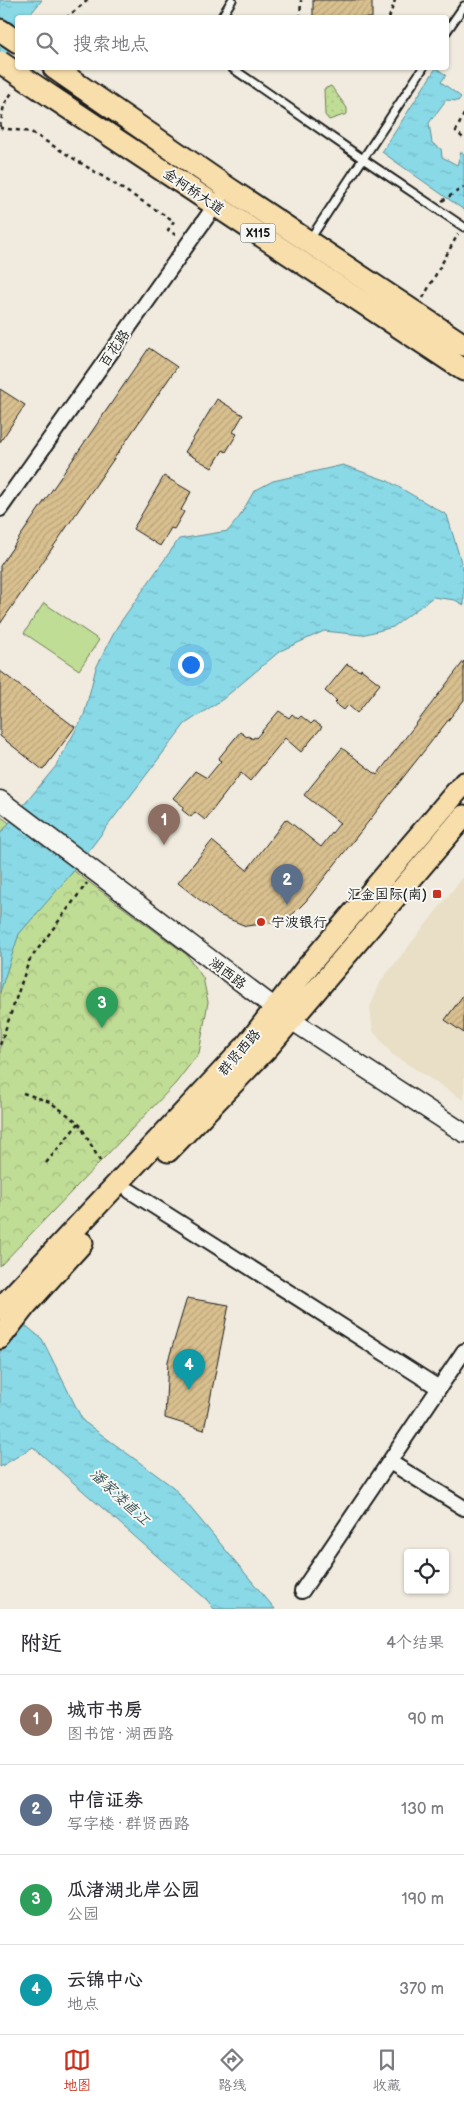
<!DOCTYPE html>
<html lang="zh">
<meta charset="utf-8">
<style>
:root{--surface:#fff;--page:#f2f2f3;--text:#2b2b33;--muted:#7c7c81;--line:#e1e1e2;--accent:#c8321e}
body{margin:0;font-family:"Balsamiq Sans","LXGW WenKai TC",sans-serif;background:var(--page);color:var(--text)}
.controls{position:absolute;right:15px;bottom:15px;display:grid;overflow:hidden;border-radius:5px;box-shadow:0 1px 4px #0004}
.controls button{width:45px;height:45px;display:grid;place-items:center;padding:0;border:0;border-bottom:1px solid var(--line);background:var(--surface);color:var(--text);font:25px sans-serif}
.you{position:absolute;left:190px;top:664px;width:18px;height:18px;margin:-12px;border:4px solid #fff;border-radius:50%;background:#1a73e8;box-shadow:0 0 0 8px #1a73e833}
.badge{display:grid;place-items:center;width:32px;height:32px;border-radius:50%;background:var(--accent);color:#fff;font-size:16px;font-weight:700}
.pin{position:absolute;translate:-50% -41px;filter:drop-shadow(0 1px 2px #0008)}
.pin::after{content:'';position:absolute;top:26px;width:18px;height:15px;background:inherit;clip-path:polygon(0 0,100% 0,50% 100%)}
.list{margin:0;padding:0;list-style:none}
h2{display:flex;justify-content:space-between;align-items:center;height:65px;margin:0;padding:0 20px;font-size:21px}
h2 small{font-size:16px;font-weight:400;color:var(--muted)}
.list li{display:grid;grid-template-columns:32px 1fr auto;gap:15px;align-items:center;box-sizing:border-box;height:90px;padding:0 20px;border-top:1px solid var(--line)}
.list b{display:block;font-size:19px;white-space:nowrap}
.list p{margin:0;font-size:16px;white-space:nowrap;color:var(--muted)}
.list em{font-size:16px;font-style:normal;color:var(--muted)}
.icon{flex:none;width:28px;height:28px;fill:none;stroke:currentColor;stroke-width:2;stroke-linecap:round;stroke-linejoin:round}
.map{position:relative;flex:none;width:464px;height:1609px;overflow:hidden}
.search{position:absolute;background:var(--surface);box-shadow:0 1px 4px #0004;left:15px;right:15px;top:15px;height:55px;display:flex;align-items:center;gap:12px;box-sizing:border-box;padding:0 18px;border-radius:5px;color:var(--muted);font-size:19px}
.sheet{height:425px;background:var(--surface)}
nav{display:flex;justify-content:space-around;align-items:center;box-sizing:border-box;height:70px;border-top:1px solid var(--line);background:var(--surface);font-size:14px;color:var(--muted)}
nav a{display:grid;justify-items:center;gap:2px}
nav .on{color:var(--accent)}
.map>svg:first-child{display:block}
.built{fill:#e9dec6}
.grass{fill:url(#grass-dots);stroke:#6e7c58}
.park{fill:url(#park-crowns);stroke:#6e7c58}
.garden{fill:#c0dd95;stroke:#6e7c58}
.water{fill:url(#water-ripples);stroke:#5d8d96}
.building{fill:url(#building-hatch);stroke:#1c1c1c}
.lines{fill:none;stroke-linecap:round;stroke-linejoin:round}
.service-casing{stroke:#1c1c1c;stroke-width:11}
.minor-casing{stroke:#1c1c1c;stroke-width:18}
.tertiary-casing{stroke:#1c1c1c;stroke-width:21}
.primary-casing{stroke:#1c1c1c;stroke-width:25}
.path{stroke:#1c1c1c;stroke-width:2.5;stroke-dasharray:4 4;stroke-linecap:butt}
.service{stroke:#f6f6f2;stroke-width:7}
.minor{stroke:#f6f6f2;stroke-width:14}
.tertiary{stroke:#f6f6f2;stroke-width:18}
.primary{stroke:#f8deab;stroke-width:21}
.primary-bridge-casing{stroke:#1c1c1c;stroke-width:25;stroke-linecap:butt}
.primary-bridge{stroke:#f8deab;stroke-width:21}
.poi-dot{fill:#c8321e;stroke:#f6f6f2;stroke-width:2}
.labels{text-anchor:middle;stroke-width:4;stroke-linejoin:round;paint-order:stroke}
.shield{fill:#f6f6f2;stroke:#5d5d5c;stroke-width:1}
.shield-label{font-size:12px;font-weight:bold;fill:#1c1c1c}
.street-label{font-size:14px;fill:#1c1c1c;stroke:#f6f6f2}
.poi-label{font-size:14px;fill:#1c1c1c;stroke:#f6f6f2;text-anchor:end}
.water-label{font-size:15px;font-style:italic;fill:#3d5559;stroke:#f6f6f2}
</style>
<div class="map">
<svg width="464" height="1609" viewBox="0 0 464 1609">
<defs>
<pattern id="grass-dots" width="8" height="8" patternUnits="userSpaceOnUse" patternTransform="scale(1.25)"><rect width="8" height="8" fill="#c0dd95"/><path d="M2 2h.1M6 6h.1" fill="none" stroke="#a4bd80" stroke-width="1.8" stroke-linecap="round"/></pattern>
<pattern id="park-crowns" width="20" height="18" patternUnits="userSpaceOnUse" patternTransform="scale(1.25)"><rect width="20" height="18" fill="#c0dd95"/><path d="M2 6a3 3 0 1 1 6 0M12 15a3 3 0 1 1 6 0" fill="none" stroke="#a4bd80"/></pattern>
<pattern id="water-ripples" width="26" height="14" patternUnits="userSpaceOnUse" patternTransform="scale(1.25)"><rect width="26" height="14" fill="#89d9e7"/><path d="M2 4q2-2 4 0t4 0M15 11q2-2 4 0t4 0" fill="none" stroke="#76bac6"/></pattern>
<pattern id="building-hatch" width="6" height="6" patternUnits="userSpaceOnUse" patternTransform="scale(1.25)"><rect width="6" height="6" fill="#d9c08f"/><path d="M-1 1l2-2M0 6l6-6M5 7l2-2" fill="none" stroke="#baa47b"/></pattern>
</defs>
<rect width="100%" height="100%" fill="#f0ebde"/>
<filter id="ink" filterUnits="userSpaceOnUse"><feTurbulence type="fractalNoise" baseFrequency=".02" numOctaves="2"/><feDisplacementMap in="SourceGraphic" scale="10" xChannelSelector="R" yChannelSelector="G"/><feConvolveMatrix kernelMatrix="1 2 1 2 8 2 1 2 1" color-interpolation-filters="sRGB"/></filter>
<g filter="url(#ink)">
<path class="built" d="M464,876V1100L393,1055L373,1031L370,1007L381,981Z"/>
<path class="grass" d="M331,86L347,108V114L329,120L325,115L324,89Z"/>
<path class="park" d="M0,816L187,955L203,978L208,1002L199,1053L175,1084L0,1266Z"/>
<path class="garden" d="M44,603L99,640L79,670L24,633Z"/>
<path class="water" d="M0,0H42L28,17L18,18L17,36L0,67Z
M436,68L446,75L441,82L461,97L458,101L446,100L429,123L432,143L441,149L442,157L457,165L461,152L464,154V210L382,152Z
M343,465L388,481L447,515L464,572V605L455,600L433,597L393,627L362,635L324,631L280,651L223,699L185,724L71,874L19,934L0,992V834L56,766L84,715L96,668L117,627L179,539L228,531L240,516L254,491L273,481Z
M0,1304L42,1339L83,1421L173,1487L275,1609H214L207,1600L33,1447L0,1467Z"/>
<path class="building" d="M313,0H372V18H313Z
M149,348L177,367L0,624V566Z
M0,389L25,405L0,442Z
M217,399L243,415L233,432L237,434L226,452L223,450L212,468L185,452Z
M164,476L191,492L181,510L184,512L174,529L171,528L160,546L133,529Z
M464,661V700L306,901L292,915L273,923L246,926L219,915L178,883L212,841L247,870L286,819L321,847L340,823L304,795L342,748L377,775Z
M347,664L360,671L361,669L380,684L357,713L348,705L344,710L335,703L337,701L325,691Z
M0,671L75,727L43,770L0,736Z
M279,711L289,718L292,714L298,719L301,716L311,724L314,721L322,727L301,752L285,738L250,781L241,773L205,820L195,812L191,817L182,810L184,807L173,798L195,771L207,778L221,761L218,759L240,732L247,737L248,736L253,739L254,737L256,738Z
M464,994V1033L445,1020Z
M187,1298L229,1305L204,1430L165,1418L168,1361Z"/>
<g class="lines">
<defs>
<path id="service" d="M221,18L232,0
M446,32L464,6
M232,68L363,159L464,227
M310,239L423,68"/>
<path id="minor" d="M0,509L219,200
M130,1191L439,1388
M390,1462L464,1508
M302,1591L464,1351"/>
<path id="tertiary" d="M0,800L291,1020L464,1133"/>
<path id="primary" d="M0,30L18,42
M54,68L228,188L464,345
M52,97L464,370
M168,1151L269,1046L464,816
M0,1309L246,1046L309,965L464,783
M0,1338L25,1306L82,1243"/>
</defs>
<use href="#service" class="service-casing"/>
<use href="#minor" class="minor-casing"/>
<use href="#tertiary" class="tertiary-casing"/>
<use href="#primary" class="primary-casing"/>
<path class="path" d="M66,18L88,0
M300,18L301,0
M389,18L395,0
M464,114L456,131L464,139
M0,127L4,105L13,91
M0,128L31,132L174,221L168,230L177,236
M442,201L464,187
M423,298L458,234
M0,1045L29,961L87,883
M23,1093L50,1102L79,1123L100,1161
M46,1163L79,1123"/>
<use href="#service" class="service"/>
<use href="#minor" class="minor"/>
<use href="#tertiary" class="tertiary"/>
<use href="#primary" class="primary"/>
<defs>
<path id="primary-bridge" d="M0,62L52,97"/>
</defs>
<use href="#primary-bridge" class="primary-bridge-casing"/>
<use href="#primary-bridge" class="primary-bridge"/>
</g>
</g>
<g class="poi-dot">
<rect x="432" y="889" width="10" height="10" rx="2.5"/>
<circle cx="261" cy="922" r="5"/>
</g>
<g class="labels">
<rect class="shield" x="240.5" y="223.5" width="35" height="19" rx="4"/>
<g class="shield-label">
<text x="258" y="237">X115</text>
</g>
<g class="street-label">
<text transform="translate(194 191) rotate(34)" y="5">金柯桥大道</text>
<text transform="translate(114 348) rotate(-55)" y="5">百花路</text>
<text transform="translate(228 973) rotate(37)" y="5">湖西路</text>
<text transform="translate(239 1052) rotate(-49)" y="5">群贤西路</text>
</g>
<g class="poi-label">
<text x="427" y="899">汇金国际(南)</text>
<text x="271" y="927" text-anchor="start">宁波银行</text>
</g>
<g class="water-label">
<text transform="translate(120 1497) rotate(43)" y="5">潘家溇直江</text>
</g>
</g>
</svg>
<div class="controls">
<button><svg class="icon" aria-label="locate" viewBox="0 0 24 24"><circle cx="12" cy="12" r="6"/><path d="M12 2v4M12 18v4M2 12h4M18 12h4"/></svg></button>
</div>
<div class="you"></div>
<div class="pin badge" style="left:164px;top:845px;background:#8d6e63">1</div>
<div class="pin badge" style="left:287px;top:905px;background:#5c6f8a">2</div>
<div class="pin badge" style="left:102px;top:1028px;background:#2e9e5b">3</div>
<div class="pin badge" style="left:189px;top:1390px;background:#0f9aa8">4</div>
<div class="search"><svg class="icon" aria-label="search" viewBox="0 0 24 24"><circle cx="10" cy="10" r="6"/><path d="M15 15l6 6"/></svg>搜索地点</div>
</div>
<section class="sheet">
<h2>附近<small>4个结果</small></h2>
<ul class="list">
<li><span class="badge" style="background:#8d6e63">1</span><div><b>城市书房</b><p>图书馆 · 湖西路</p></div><em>90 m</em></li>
<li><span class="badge" style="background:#5c6f8a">2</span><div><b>中信证券</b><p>写字楼 · 群贤西路</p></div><em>130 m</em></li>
<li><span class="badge" style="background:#2e9e5b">3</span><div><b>瓜渚湖北岸公园</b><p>公园</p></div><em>190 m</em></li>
<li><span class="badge" style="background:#0f9aa8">4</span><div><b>云锦中心</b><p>地点</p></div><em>370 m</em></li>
</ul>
</section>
<nav>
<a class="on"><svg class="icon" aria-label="map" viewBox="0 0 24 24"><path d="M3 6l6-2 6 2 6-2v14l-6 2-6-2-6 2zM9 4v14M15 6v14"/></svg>地图</a>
<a><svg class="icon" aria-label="directions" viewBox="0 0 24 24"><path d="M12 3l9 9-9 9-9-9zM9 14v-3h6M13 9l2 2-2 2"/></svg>路线</a>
<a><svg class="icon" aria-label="saved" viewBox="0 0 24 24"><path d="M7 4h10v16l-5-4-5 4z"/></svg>收藏</a>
</nav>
